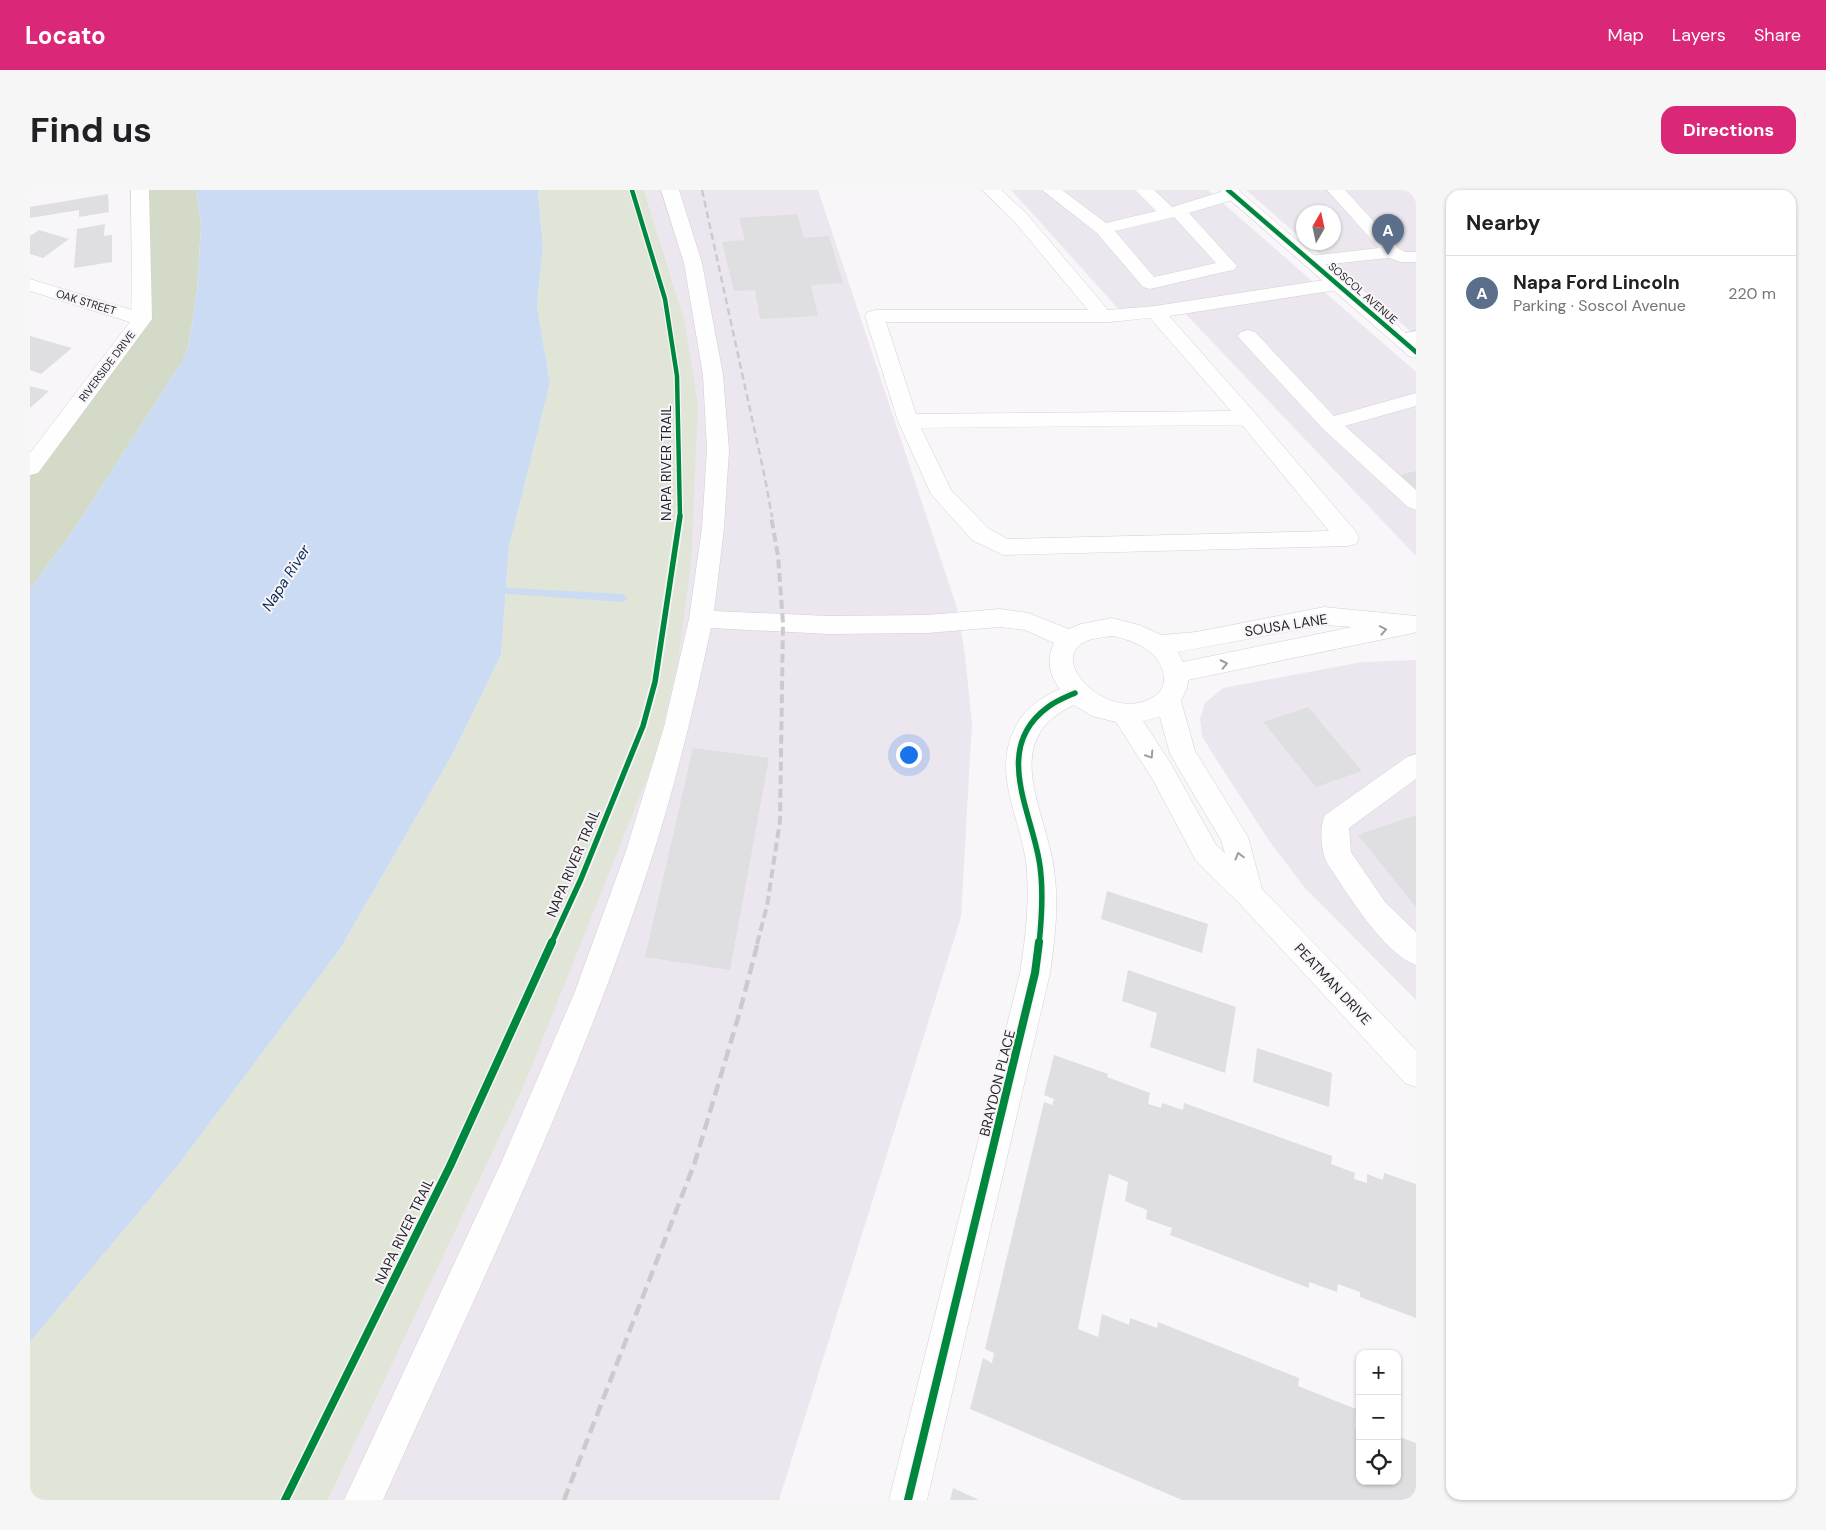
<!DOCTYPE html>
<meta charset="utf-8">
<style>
:root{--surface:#fff;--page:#f6f6f6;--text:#202124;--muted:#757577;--line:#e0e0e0;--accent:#db2777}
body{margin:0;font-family:"DM Sans",sans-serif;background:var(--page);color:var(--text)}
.controls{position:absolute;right:15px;bottom:15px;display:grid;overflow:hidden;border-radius:10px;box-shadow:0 1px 4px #0004}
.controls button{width:45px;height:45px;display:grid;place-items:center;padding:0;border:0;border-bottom:1px solid var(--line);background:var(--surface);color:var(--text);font:25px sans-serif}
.compass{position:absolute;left:1266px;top:15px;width:45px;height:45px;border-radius:50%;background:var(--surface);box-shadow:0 1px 4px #0004;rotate:9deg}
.you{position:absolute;left:878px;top:564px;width:18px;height:18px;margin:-12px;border:4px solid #fff;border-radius:50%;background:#1a73e8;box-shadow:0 0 0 8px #1a73e833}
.badge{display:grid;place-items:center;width:32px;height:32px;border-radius:50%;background:var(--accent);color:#fff;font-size:16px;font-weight:700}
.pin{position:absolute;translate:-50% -41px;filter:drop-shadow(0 1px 2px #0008)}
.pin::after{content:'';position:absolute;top:26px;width:18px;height:15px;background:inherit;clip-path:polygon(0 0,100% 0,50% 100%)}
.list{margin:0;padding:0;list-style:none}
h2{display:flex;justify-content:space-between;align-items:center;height:65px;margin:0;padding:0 20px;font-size:21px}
h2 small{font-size:16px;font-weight:400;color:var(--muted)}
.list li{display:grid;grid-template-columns:32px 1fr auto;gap:15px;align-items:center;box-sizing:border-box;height:75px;padding:0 20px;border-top:1px solid var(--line)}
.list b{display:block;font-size:19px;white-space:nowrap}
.list p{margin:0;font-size:16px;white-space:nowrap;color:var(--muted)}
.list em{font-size:16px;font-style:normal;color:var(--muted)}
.icon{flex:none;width:28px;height:28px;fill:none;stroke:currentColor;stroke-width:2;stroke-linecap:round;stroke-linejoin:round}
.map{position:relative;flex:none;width:1386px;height:1310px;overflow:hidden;border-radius:15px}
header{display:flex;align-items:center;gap:30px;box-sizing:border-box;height:70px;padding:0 25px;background:var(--accent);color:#fff}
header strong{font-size:24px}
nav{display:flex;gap:28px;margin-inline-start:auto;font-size:18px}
.intro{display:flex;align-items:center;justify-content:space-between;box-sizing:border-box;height:120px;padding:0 30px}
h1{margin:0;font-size:35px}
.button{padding:12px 22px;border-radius:15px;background:var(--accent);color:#fff;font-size:18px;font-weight:700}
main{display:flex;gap:30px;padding:0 30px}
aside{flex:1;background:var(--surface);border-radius:15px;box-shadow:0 1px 4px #0004}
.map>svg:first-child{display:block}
.built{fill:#ece7ee}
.green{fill:#e0e5d7}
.forest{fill:#d3dac7}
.water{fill:#cadbf3}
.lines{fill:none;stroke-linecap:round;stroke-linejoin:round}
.stream{fill:#cadbf3;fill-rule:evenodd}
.building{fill:#dfdee0}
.minor-casing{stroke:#d1d0d2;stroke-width:1}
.major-casing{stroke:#d1d0d2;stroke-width:1}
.minor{fill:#fefefe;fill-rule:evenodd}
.major{fill:#fefefe;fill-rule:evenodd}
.rail-far2{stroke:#cbcbcb;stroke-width:2.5;stroke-dasharray:7 4;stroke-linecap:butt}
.rail-far1{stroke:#cbcbcb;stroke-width:4;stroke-dasharray:9 4.5;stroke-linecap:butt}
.rail{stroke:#cbcbcb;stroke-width:4.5;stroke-dasharray:12 6;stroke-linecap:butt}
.cycleway-far2-casing{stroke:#f8f5fa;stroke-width:7}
.cycleway-far1-casing{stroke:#f8f5fa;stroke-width:9}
.cycleway-casing{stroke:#f8f5fa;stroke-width:11}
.cycleway-far2{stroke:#00873e;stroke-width:4.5}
.cycleway-far1{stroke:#00873e;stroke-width:5.5}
.cycleway{stroke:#00873e;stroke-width:8}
.oneway{stroke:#9d9d9d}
.labels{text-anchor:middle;stroke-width:4;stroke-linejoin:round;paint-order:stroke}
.far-street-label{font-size:11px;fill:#272627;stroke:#f8f5fa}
.street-label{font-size:14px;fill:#272627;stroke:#f8f5fa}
.water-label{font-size:15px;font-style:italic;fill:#092c55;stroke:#f8f5fa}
</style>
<header>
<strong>Locato</strong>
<nav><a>Map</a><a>Layers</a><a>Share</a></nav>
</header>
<div class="intro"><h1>Find us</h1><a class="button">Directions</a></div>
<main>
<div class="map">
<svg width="1386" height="1310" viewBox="0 0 1386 1310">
<rect width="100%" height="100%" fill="#f8f6f9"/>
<path class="built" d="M614,0H788L927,418L935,465L942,534L931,727L749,1310H298L492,900L654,129Z
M981,0H1178L1386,182V366L1150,118L1094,125Z
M1216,0H1386V146L1277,53L1304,52V22H1274L1273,50Z
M1386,470V810L1275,698L1240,652L1184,566L1172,546L1170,529L1175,513L1193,498L1332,472Z"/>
<path class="green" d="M508,0H614L654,129L668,214L661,374L648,472L626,566L492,900L298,1310H0V1152L149,974L310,759L422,565L471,465L479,357L520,193L507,116L513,57Z"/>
<path class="forest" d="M110,0H166L171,35L167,101L159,154L153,170L45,338L0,399V278L112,129Z"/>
<path class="water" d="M166,0H508L513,57L507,116L520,193L479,357L471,465L422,565L310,759L149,974L0,1152V399L45,338L153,170L159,154L167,101L171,35Z"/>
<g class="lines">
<path class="stream" d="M462,397L593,404L598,408L593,412L462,403L457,400Z"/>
</g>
<path class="building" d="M78,4L79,22L49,27V20L0,28V17Z
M767,24L774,48L799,46L813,93L781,95L788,126L730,129L725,100L704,101L692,52L715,50L709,28Z
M75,34L74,46L82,45V72L44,78L47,39Z
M9,40L39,49L13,68L0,64V46Z
M0,146L42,158L11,184L0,180Z
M0,196L19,201L0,218Z
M1386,281V300L1370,285Z
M1278,517L1332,581L1286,597L1233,532Z
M663,558L739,568L700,780L615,767Z
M1386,625V717L1328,645Z
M1077,701L1178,734L1172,763L1071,729Z
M1098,780L1206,817L1195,883L1120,857L1127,823L1092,811Z
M1227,858L1302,883L1299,917L1223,892Z
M1024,865L1078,884L1077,887L1120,903L1118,914L1131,918L1132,913L1153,920L1154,913L1302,966L1301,974L1325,983L1324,989L1337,993V984L1353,990L1354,983L1386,994V1128L1330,1107V1102L1308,1094L1307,1102L1279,1092V1098L1140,1045L1142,1038L1116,1029L1117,1020L1095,1011L1098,992L1079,984L1048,1139L1068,1147L1072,1124L1099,1135L1100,1128L1127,1138L1128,1132L1269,1188L1268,1196L1326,1219L1325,1238L1330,1240V1291H1367V1246L1386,1253V1310H1152L940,1219L953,1168L962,1173L964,1163L955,1159L1014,912L1022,915L1024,909L1014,905Z
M923,1298L949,1310H920Z"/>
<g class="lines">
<defs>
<path id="minor" d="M101,0H119L122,129L8,283L0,285V263L100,132L0,101V89L102,120Z
M631,0H649L672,73L693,185L699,260L694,338L684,421L799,426L897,425L970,419L998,423L1039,439L1051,434L1082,428L1109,435L1132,445L1166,442L1294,417L1386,426V442L1383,443L1158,490L1157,498L1151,511L1165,561L1218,647L1232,699L1386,860V897L1375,893L1210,714L1166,671L1123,590L1086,532L1062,526L1044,515C967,550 1017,621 1024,680C1029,714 1025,749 1020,783L897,1310H859L990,783C996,746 1000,709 996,672C990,627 962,583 985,538C994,519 1010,508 1030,499C1019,485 1016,469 1024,453L995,440L970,437L897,443L799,444L681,438C665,513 647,588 624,661C553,884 449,1097 353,1310H314L471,973L544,804L596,661L634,537L659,429L672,338L677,260L673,185L654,73ZM1294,435L1322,437L1153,472L1148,462ZM1082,446C1104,450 1133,462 1134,489C1134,499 1128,505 1120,509C1075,532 1013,466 1059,450C1066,448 1075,447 1082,446ZM1130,527L1140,564L1191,650L1195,663L1186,655L1141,574L1113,531Z
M952,0H971L996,23L1078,120L1125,116L1307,88L1314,90L1316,94L1314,98L1307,100L1139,126L1225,223L1326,342L1329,348L1326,354L1318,356L973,365L942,350L901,304L868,231L835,126L838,122L845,120H1058L984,31ZM1120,128L1201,221L886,224L856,132H1080ZM1212,235L1299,341L977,349L958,338L921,300L891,238Z
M1012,0H1032L1076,33L1126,21L1105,0H1124L1142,17L1197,0H1209L1212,4L1209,8L1159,23L1207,76L1204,80L1198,81L1120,99L1113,97L1067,43ZM1144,27L1186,73L1124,87L1085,41Z
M1297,0H1315L1368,58L1375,62H1386V72H1371L1359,68L1280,76L1274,75L1271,71L1274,67L1280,66L1349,58Z
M1218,140L1225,142L1304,226L1386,203V216L1315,236L1386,300V320L1378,317L1293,239L1211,150L1208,146L1211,142Z
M1386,141V153L1372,155L1365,153L1362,149L1365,145Z
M1386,564V589L1319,638L1321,662L1355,712L1386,742V775C1353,763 1317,703 1297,673C1291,660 1289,638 1295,625L1377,567Z"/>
<path id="major" d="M1189,0H1208L1386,152V168L1379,166Z"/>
</defs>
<use href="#minor" class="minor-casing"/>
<use href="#major" class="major-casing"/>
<use href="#minor" class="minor"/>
<use href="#major" class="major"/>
<path class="rail-far2" d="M672,0L735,288L742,327"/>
<path class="rail-far1" d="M727,754L737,716L750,631L753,433L748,366L741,326"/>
<path class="rail" d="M534,1310L665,972L708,828L728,752"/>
<defs>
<path id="cycleway-far2" d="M602,0L635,109L647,186L650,327
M1198,0L1386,162"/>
<path id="cycleway-far1" d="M521,754L551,689L613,536L625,492L650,326
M1009,754C1012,726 1014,697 1009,670C1000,618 963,557 1018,517C1026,511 1036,507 1045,503"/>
<path id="cycleway" d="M255,1310L420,976L522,752
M878,1310L1005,783L1009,752"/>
</defs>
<use href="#cycleway-far2" class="cycleway-far2-casing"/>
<use href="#cycleway-far1" class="cycleway-far1-casing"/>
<use href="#cycleway" class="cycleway-casing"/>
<use href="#cycleway-far2" class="cycleway-far2"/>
<use href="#cycleway-far1" class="cycleway-far1"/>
<use href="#cycleway" class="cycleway"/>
</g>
<defs><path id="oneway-chevron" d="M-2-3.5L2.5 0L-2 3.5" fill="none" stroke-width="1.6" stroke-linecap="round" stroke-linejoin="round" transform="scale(1.25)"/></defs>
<g class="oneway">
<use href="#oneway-chevron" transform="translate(1353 440) rotate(-11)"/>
<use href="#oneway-chevron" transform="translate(1194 474) rotate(-12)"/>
<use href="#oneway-chevron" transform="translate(1120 565) rotate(57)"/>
<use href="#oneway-chevron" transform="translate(1209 666) rotate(-105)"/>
</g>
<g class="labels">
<g class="far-street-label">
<text transform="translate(1333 103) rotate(41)" y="4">SOSCOL AVENUE</text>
<text transform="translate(56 112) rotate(17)" y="4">OAK STREET</text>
<text transform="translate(77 176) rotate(-53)" y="4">RIVERSIDE DRIVE</text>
</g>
<g class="street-label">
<text transform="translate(636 273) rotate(-90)" y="5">NAPA RIVER TRAIL</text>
<text transform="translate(1256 435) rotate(-9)" y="5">SOUSA LANE</text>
<text transform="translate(543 673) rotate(-67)" y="5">NAPA RIVER TRAIL</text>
<text transform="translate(1303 794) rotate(47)" y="5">PEATMAN DRIVE</text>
<text transform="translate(967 893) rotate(-76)" y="5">BRAYDON PLACE</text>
<text transform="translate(374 1041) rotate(-64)" y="5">NAPA RIVER TRAIL</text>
</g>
<g class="water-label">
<text transform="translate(256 388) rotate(-57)" y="5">Napa River</text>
</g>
</g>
</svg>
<div class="controls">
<button>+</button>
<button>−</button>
<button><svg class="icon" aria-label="locate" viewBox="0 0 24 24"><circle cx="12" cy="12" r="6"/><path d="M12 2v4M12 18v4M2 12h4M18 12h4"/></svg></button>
</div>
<svg class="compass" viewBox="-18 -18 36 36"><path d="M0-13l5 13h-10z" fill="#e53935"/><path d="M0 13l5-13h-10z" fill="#757577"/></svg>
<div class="you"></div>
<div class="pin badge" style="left:1358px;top:65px;background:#5c6f8a">A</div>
</div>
<aside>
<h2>Nearby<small></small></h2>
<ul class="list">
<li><span class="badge" style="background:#5c6f8a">A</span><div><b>Napa Ford Lincoln</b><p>Parking · Soscol Avenue</p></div><em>220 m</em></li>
</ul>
</aside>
</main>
